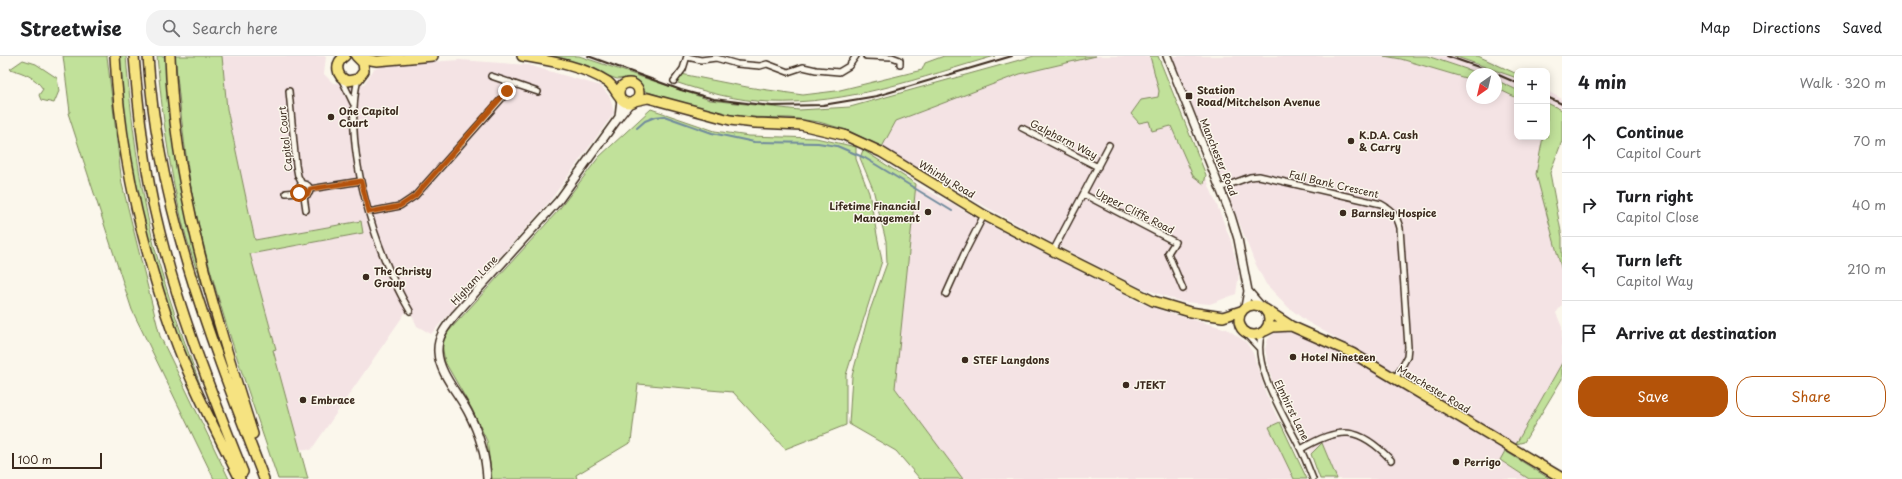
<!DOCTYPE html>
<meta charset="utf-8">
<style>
:root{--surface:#fff;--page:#f2f2f2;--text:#202124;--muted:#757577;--line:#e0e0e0;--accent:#b45309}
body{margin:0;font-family:"Playpen Sans",sans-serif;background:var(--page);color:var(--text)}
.controls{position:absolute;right:12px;top:12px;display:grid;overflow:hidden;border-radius:8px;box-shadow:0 2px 10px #0003}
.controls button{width:36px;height:36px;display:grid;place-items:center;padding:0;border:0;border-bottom:1px solid var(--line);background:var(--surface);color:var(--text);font:20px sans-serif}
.compass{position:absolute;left:1466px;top:12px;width:36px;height:36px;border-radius:50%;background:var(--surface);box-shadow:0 2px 10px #0003;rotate:214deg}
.scale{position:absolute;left:12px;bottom:10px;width:90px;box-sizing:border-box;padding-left:4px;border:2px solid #3b2a1e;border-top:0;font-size:11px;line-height:14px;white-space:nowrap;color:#3b2a1e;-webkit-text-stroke:3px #fbf7ec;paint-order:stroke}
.stop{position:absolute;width:12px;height:12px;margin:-9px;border:3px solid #b45309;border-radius:50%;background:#fff}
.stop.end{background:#b45309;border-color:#fff;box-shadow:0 1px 4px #0008}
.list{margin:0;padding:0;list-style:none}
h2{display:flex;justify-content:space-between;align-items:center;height:52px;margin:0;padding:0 16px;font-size:17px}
h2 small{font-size:13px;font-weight:400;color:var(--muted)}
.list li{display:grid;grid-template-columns:26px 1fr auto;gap:12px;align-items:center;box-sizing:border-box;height:64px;padding:0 16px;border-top:1px solid var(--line)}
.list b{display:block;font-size:15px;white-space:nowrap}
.list p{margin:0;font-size:13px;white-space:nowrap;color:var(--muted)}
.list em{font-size:13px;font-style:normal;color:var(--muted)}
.actions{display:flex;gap:8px;padding:12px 16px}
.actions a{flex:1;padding:9px 0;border:1px solid var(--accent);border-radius:16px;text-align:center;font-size:14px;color:var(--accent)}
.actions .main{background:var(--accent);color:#fff}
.icon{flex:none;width:22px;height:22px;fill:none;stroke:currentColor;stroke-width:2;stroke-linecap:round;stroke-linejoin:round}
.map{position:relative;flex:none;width:1562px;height:423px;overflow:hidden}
header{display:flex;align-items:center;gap:24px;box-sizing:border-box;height:56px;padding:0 20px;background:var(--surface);border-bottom:1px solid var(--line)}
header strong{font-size:19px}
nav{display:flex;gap:22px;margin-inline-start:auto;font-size:14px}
.search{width:280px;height:36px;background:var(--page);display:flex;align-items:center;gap:10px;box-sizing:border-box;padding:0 14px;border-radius:16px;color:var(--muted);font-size:15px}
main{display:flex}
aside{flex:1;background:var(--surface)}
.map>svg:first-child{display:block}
.built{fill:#f4e3e4}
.green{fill:#c1e19a;stroke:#7e865c}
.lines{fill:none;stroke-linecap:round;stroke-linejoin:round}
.stream{stroke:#6f8a9d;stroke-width:2}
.street-casing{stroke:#3b2a1e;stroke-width:8}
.secondary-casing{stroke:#3b2a1e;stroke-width:10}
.highway-casing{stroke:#3b2a1e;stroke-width:12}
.street{stroke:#fbf7ec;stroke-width:5}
.secondary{stroke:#fbf7ec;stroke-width:7}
.highway{stroke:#f6e381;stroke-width:9}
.rail{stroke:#3b2a1e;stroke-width:2}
.route{stroke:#b45309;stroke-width:5}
.poi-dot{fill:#3b2a1e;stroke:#fbf7ec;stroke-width:1.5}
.labels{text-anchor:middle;stroke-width:3;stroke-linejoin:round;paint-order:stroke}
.poi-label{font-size:10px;font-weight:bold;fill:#3b2a1e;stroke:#fbf7ec;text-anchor:start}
.street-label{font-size:10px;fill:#3b2a1e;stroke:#fbf7ec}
</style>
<header>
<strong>Streetwise</strong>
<div class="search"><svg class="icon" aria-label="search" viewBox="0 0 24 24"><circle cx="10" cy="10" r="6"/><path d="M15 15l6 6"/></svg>Search here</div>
<nav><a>Map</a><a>Directions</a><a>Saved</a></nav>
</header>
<main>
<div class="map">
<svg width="1562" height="423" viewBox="0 0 1562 423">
<rect width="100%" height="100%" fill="#fbf7ec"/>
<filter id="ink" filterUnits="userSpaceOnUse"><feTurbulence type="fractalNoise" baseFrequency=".025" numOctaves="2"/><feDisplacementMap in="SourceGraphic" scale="8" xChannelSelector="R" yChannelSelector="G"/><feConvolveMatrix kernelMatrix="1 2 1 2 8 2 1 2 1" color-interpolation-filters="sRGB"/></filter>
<g filter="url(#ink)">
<path class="built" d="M222,0H326L324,18L333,27L364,28L374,13L383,9L460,4L528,9L601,30L610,41L614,57L549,146L431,278L417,270L410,255L405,257L311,394L299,393L273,294L276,292L250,198L363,177L360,165L255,184L227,53Z
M1096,0H1158L1231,185L1239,218L1236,238L1210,248L1182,246L1142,232L1056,189L988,152L882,91L896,65L1020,18Z
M1172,0H1384L1401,3L1472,24V42H1496V32L1517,42V81H1543L1536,118L1562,215V249L1556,257L1562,271V307L1516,388L1408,324L1399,316L1390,313L1306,265L1288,251L1266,228L1254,205L1225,130Z
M1427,0H1454L1487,10L1517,22V34L1496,24V18H1481Z
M1547,35L1562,43V54L1547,47Z
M916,128L993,171L1143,248L1169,257L1227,273L1246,286L1253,297L1266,338L1307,423H962L895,332Z
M1284,276L1292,277L1319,287L1355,305L1505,395L1500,404L1529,423H1320L1311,398L1297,373L1288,347L1273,329L1265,293L1268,283L1274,277Z"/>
<path class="green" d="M63,0H107L122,128L160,280L229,423H214L132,254L68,57L70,56Z
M119,0H126C131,63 139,127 154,189C166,236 183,282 200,328L198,329C154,224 124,114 119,0Z
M157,0H168L169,40L213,262C203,231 191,200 183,169C169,113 162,57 157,0Z
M175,0H222L227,53L255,184L361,165L363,177L250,198L276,293L273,294L308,423H278C250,340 220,257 199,171C186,116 181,57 175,0Z
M543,0H579L710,44L799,54L850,51L1034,0H1096L1020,18L896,65L882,91L847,74L819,66L790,62L743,61L702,53L645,35L637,26L626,22L617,23L559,3Z
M944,0H995C921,21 848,49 770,46C738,45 705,36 675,26L681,18L747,31L803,39L836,35L922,14L925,7Z
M1150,0H1158L1206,119L1204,128L1193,120L1171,70L1152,75L1149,65L1139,67L1131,58L1141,44L1158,41L1159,35Z
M1384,0H1427L1481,18H1472V24L1401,3Z
M1454,0H1478L1517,18V22Z
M23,4L36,8L57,22L59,35L54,47L41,44L39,39L43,33C35,21 24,17 10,13Z
M1496,24L1517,34V42L1496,32Z
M1547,47L1562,54V85L1550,117L1562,181V215L1536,118L1543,81H1547Z
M651,53L715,75L749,80L816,82L856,91V103L869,137L882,205L846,319V369L785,393L733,336L638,328L631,386L576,419L577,423H492L487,385L472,353L445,306L442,288L448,276L557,156L599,101Z
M863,94L916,128L895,332L963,423H920L896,395L849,368L852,320L869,257L887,207L886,185L873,133L860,102Z
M1562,307V323L1524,386L1516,388Z
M1280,366L1307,423H1294L1269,371Z
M1322,387L1337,423H1320L1311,398Z
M1505,395L1550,423H1529L1500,404Z"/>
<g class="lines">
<path class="stream" d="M637,72L645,65L655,61L664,60L712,77L754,86L818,87L837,90L865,102L952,155"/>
<defs>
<path id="street" d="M866,0L892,1L900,4V8
M687,1L701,4L716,2L737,8L760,10L767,8L788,16L803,11L816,14L839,16L849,10L856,0
M491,20L538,36
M358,23C342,90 375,197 410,255
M342,24L353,47
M674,25L683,13L687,0
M289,35L296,109L298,120L302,128
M1022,72L1098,111
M298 134a6 6 0 1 1 12 0a6 6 0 1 1-12 0Z
M1220,132L1250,121L1259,120L1381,148C1392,154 1397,160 1400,172L1408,291L1407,301L1395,323
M310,133L361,125
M286,137L298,136
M1083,138L1175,186L1168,197L1183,233
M304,140L306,154
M369,156L400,150L415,140L504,40L510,26
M1053,195L1109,89
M946,238L964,198L984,159
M1244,276L1259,292
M1262,277C1250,308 1286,363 1300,392C1305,402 1309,413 1313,423
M1301,393C1340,370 1359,370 1391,404"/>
<path id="secondary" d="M1167,0L1231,160L1238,183L1248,235L1245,251
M619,61L621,43
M1248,235L1261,250
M487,423C486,399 479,377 468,356C458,337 439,317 438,296C437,280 447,269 456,258L559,144L619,61L631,46"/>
<path id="highway" d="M115,0C120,95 141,188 173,278C191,328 216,375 240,423
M134,0C138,49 143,99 153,147C173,240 208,328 243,416
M148,0C157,149 211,285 264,423
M170,0C174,130 214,255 253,378
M345,0C334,7 336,21 348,25L358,23L364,15L363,7L356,0
M522,0C550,5 584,10 608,26C612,29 616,36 619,40
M359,2L377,5L433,0
M619 37a10 10 0 1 1 20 0a10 10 0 1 1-20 0Z
M634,45L648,42L730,64L755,67L801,69L844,79L881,96L984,159L1059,198L1153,245L1190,256L1223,261L1241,255
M1239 264a15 15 0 1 1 30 0a15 15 0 1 1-30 0Z
M1265,253L1291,270L1352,297L1562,422
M1265,275L1273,271L1291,270"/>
</defs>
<use href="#street" class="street-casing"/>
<use href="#secondary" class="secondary-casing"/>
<use href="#highway" class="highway-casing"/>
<use href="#street" class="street"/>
<use href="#secondary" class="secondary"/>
<use href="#highway" class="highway"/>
<path class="rail" d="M588,0L681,34L714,43L772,50L823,49L877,40L1012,0
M1447,0L1487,14L1517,27
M1547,41L1562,48"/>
</g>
</g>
<g class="lines" filter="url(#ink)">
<path class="route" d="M299,137L304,140L308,138L310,133L361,125L369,156L400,150L415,140L507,35"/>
</g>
<g class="poi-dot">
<rect x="1185" y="36" width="8" height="8" rx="2"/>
<circle cx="331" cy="61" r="4"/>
<circle cx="1351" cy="85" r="4"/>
<circle cx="928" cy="156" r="4"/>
<circle cx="1343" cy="157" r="4"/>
<circle cx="366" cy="221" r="4"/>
<circle cx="1293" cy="301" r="4"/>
<circle cx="965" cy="304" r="4"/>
<circle cx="1126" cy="329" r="4"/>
<circle cx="303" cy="344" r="4"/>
<circle cx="1456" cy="406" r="4"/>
</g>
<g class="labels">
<g class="poi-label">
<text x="1197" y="38">Station<tspan x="1197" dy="12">Road/Mitchelson Avenue</tspan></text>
<text x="339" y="59">One Capitol<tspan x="339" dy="12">Court</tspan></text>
<text x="1359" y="83">K.D.A. Cash<tspan x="1359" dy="12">&amp; Carry</tspan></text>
<text x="920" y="154" text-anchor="end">Lifetime Financial<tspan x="920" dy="12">Management</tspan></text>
<text x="1351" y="161">Barnsley Hospice</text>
<text x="374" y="219">The Christy<tspan x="374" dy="12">Group</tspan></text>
<text x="1301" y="305">Hotel Nineteen</text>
<text x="973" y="308">STEF Langdons</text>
<text x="1134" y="333">JTEKT</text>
<text x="311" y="348">Embrace</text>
<text x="1464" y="410">Perrigo</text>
</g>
<g class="street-label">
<text transform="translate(285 83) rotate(-96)" y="4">Capitol Court</text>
<text transform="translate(1064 83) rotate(27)" y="4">Galpharm Way</text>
<text transform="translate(1219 101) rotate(68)" y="4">Manchester Road</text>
<text transform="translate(947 123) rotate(31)" y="4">Whinby Road</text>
<text transform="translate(1334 128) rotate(13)" y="4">Fall Bank Crescent</text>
<text transform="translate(1135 155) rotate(27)" y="4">Upper Cliffe Road</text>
<text transform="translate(474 224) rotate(-47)" y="4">Higham Lane</text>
<text transform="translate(1434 333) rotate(31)" y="4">Manchester Road</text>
<text transform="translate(1292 354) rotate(64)" y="4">Elmhirst Lane</text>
</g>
</g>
</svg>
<div class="controls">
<button>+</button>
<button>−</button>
</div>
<svg class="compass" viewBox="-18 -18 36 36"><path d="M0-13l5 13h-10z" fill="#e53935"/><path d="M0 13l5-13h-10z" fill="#757577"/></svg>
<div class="scale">100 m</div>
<div class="stop" style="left:299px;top:137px"></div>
<div class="stop end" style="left:507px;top:35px"></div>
</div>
<aside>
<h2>4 min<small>Walk · 320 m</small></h2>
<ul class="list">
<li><svg class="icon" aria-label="ahead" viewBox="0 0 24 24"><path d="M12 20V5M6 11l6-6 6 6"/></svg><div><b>Continue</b><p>Capitol Court</p></div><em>70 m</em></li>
<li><svg class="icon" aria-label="right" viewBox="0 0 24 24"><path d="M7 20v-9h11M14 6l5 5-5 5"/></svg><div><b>Turn right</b><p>Capitol Close</p></div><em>40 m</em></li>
<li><svg class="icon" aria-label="left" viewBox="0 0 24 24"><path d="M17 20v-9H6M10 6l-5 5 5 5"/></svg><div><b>Turn left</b><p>Capitol Way</p></div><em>210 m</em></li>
<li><svg class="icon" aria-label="arrive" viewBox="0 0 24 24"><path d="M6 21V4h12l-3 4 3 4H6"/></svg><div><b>Arrive at destination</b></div></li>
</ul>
<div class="actions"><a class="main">Save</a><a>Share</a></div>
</aside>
</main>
